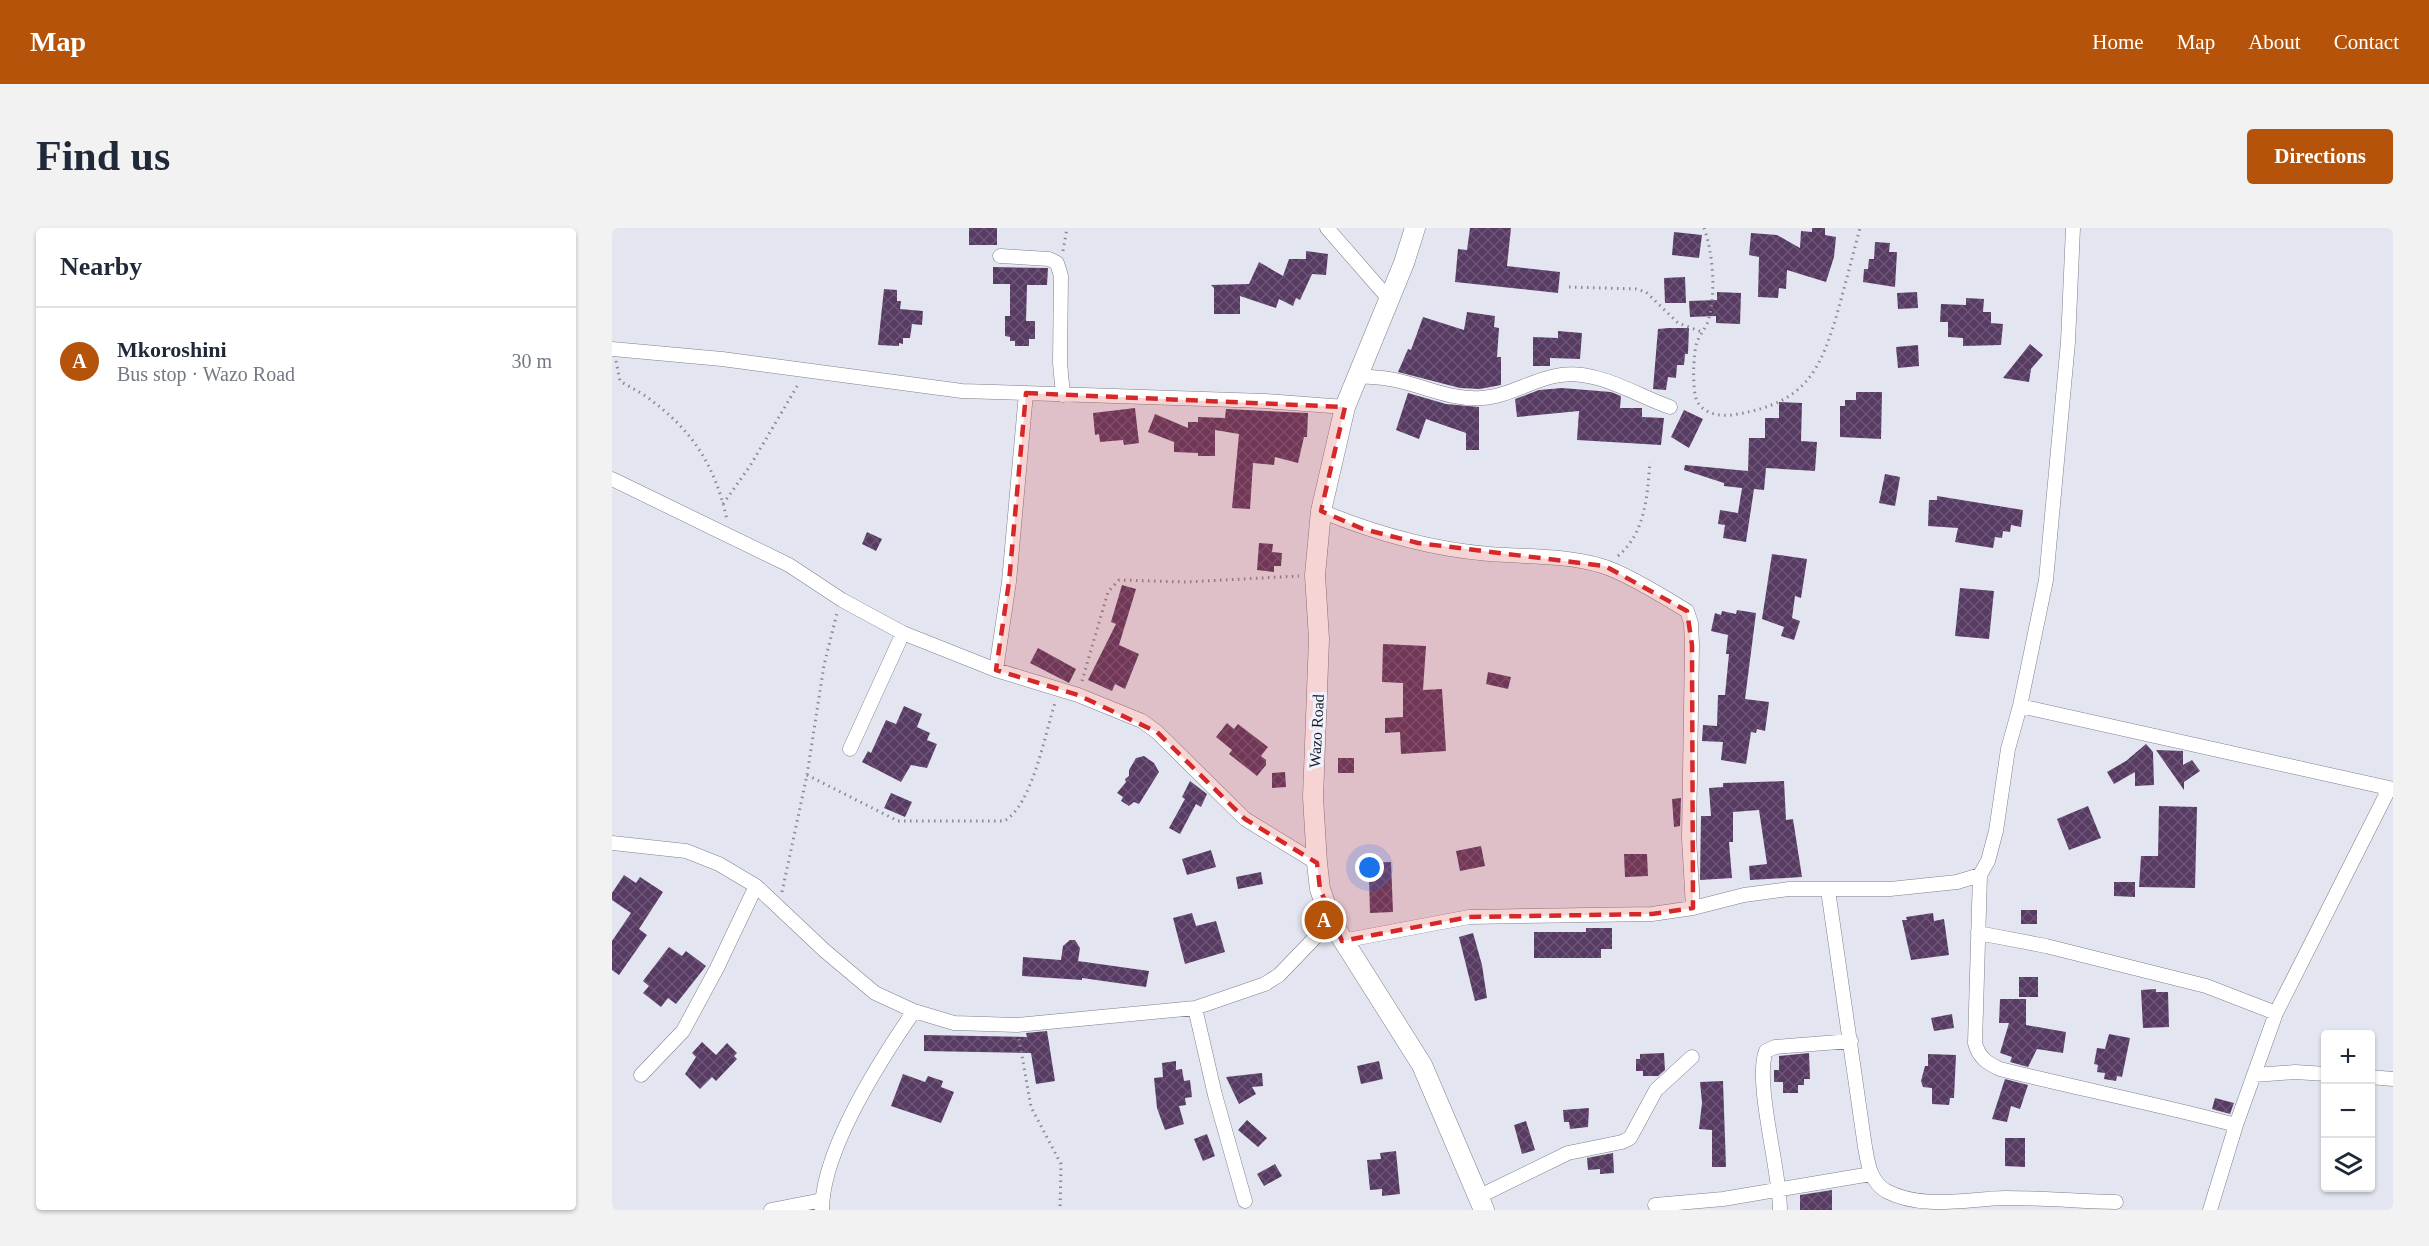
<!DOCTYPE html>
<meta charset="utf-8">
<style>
:root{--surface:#fff;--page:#f2f2f3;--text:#1f2937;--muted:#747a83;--line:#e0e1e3;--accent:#b45309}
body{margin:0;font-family:"Times New Roman",serif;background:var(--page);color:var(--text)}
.controls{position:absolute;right:18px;bottom:18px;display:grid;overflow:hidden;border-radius:6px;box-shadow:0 2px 4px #0004}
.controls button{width:54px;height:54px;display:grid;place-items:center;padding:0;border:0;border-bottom:2px solid var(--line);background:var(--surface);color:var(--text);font:30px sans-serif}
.you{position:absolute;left:758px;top:640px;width:21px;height:21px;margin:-15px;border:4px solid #fff;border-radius:50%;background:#1a73e8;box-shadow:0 0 0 9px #1a73e833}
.badge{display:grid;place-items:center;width:39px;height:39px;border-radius:50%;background:var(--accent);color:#fff;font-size:20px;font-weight:700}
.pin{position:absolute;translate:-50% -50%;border:3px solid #fff;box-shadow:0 2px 6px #0006}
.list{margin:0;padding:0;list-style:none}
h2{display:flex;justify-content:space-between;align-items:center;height:78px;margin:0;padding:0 24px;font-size:26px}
h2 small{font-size:20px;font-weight:400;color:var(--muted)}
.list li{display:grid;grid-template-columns:39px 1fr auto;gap:18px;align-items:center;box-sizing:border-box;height:108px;padding:0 24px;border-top:2px solid var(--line)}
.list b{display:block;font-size:22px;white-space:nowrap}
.list p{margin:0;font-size:20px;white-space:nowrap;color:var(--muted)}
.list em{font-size:20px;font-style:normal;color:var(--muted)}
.icon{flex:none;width:33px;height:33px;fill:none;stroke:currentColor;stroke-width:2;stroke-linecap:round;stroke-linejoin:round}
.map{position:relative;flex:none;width:1781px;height:982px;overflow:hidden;border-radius:6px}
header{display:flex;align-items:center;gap:36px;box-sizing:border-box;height:84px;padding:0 30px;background:var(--accent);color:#fff}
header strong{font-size:28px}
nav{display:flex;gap:33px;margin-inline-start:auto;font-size:21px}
.intro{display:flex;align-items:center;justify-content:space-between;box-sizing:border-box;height:144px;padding:0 36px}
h1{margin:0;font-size:42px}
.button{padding:15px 27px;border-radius:6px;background:var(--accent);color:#fff;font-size:21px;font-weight:700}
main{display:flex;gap:36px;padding:0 36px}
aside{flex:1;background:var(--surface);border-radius:6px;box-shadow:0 2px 4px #0004}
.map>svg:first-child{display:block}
.building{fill:url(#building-cross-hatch)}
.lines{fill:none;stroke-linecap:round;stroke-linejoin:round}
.street-casing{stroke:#7e808a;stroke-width:15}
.secondary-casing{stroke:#7e808a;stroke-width:21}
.path{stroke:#888a92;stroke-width:3;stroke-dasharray:1.5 4.5;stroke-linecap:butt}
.street{stroke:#fff;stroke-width:14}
.secondary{stroke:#fff;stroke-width:20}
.marked{fill:#d62828;fill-opacity:0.2;stroke:#d62828;stroke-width:4.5;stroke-dasharray:12 8;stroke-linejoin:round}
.labels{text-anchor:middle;stroke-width:6;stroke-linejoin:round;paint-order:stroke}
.street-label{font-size:16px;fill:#1a1b1f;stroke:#f0f3ff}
</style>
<header>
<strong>Map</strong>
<nav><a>Home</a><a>Map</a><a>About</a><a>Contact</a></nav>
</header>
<div class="intro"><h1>Find us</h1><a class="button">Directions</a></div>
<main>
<aside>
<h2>Nearby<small></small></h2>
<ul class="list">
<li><span class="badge">A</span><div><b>Mkoroshini</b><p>Bus stop · Wazo Road</p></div><em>30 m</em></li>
</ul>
</aside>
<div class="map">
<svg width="1781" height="982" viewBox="0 0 1781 982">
<defs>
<pattern id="building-cross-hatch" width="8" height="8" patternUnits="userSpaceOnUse" patternTransform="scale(1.5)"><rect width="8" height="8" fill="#583b63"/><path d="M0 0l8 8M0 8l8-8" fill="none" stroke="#6c5575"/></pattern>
</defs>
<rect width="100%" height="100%" fill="#e3e6f1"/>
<path class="building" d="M357,0H385V17H357Z
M858,0H899L895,38L948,44L946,65L843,54L846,21L855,22Z
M1200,0H1213V7L1224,9L1222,29L1214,54L1175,42L1174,61L1167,60L1166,70L1146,69L1147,29L1137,27L1139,5L1165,7L1188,20L1189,3L1200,4Z
M1062,4L1090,7L1087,30L1060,27Z
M1263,14L1278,15L1277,24H1285L1283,59L1251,54L1252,41H1256L1257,31H1262Z
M694,23L716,26L714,47L700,46L688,72L684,70L681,78L667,71L664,80L628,68V86H602V60L599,57L637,56L647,34L671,48L677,31H694Z
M381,39L436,40L435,57H415L414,93H423V111H417V118H403V113H398V109L393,108V88H398V56H381Z
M1073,49L1074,75H1053L1052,50Z
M272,61L285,62V73H289L288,81L311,83L310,97L300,96L298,110H291V116L287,115V118L266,117Z
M1105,64L1129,65L1128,96L1104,95V88L1078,89L1077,73L1105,72Z
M1305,64L1306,80L1286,81L1285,65Z
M1354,70L1372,71L1371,84H1379V95L1391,96L1389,117L1351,118V110L1336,109V94H1328L1329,76L1354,77Z
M855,84L883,88L882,99L887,100L885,129H889V157L868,161L848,160L786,144L796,121L799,122L811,89L852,102Z
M1057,100H1077L1076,126H1073L1072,137H1065L1064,150L1056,149L1054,162L1041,161L1046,101Z
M946,103L970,105L968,131L938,130V138H921V109L946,110Z
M1418,116L1431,127L1419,141L1417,154L1391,150Z
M1306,117L1307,138L1286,140L1284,119Z
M950,160L999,164L1009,168L1008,180H1030V189L1052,190L1049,217L965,212L967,183L905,189L903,171L927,162Z
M1244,164H1270L1269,211L1228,209V178H1233V172H1244Z
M796,165L834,176L867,179V222H854V205L814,191L807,211L784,202Z
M1167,174L1190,175L1189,213L1205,214L1203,243L1154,240L1152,262L1142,261L1134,314L1111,310L1113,297L1106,296L1108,282L1126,285L1130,260L1112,258V255L1072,242L1073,237L1136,243L1137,210H1153V190H1167Z
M523,180L527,215L512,217L511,212L488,214L487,206L483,207L481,185Z
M614,181L696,185L695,209H692L686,235L663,229L662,237L641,235L638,281L620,280L627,206L603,202V228H586V225L562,224V214L536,204L543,186L576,200V194H586V189L613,190Z
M1072,182L1091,191L1077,220L1059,209Z
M1273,246L1288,249L1283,278L1267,275Z
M1325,268L1411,282L1409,299L1399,297L1398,304L1391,303L1390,310L1383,309L1381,320L1343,314L1346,300L1316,298L1317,272H1325Z
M255,304L270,311L264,323L250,316Z
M647,315L661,316L660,324L670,325L669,338H662V344L645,342Z
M1160,326L1195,331L1189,370L1183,368L1180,390L1188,393L1182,412L1169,408L1172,399L1150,391Z
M510,357L524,361L507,417L527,426L513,461L503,456L500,463L476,452L504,396L499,394Z
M1348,360L1382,363L1377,411L1343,408Z
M1125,382L1144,385L1133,471L1157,474L1153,503L1145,501L1144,505L1139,504L1134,536L1109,532L1111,514L1090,513L1091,497L1105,498L1106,467H1113L1117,426H1114L1116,407L1099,403L1103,385L1109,387L1110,383L1124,386Z
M771,416L814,418L811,462L830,461L834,523L789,526L788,504L773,505V490L791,489V455L770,454Z
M426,420L464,441L457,455L418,435Z
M876,444L899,449L896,461L874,456Z
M292,478L310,486L305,499L318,505L315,512L325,516L315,540L299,537L289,554L250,534L256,523L259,525L274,492L284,496Z
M615,495L622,501L626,496L656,519L649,528L654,532V537L645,548L617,526L620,522L604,509Z
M1534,516L1541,524L1542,557L1523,558V544L1502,556L1495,544L1514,533Z
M1544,522L1571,523V537L1580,532L1588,543L1572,554V562Z
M532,528L542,535L547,544L527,576L522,574L517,578L509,573L511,569L505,565L514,554L513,551L517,548V542L524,530Z
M726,530H742V545H726Z
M673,544L674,559L660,560V545Z
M578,553L595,566L589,579L584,576L568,606L557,600L573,571L570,569Z
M1172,553L1174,592L1181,591L1190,649L1138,652L1137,638L1155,636L1147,582L1121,584V614H1117L1120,650L1088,652L1089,588H1099L1097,560L1111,559V555Z
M279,565L300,574L293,589L272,580Z
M1069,570L1068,598L1062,599L1060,571Z
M1476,578L1489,610L1457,622L1445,591Z
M1547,578L1585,579L1583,660L1527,659L1529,628H1546Z
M869,618L873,638L848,643L844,623Z
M599,622L604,639L575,647L570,631Z
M1012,626H1035L1036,648L1013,649Z
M779,634L781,684L758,685L757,650L752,651L751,635Z
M649,644L651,656L626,661L624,649Z
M12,647L24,655L28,649L51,664L27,701L35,707L7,747L0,742V713L19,685L0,672V665Z
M1502,654H1523V669L1502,668Z
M1409,682H1425V696H1409Z
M580,685L584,698L604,693L613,724L573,736L561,690Z
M1321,685L1322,693L1332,691L1337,727L1299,732L1290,692H1295L1294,689Z
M974,700H1000V721H989V730H922V704H974Z
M861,705L870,737L875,770L863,773L847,709Z
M458,712H463L468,720L466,733L537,743L534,759L470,750V752L410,748L411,729L449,732L451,718Z
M57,719L70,728L74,723L94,738L64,776L56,770L49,779L31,765L37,758L31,753Z
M1407,749H1426V769H1407Z
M1544,761V764H1556L1557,799L1531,800L1529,762Z
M1388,771H1414V797L1454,804L1451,825L1425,821L1416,839L1398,834L1400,829L1388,825L1397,795H1387Z
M1340,786L1342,800L1322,803L1319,790Z
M435,803L443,853L424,856L419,825L312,823V807L415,809L414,805Z
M1497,806L1518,810L1510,849L1505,848L1504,853L1492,851L1493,845L1485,844L1486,837L1482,836L1485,820L1493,821Z
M90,814L104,827L115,815L125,825L122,828L125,831L104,853L100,849L88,861L73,846L84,829L80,825Z
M1052,825L1053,842L1046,848H1031V843H1024V831H1028V826Z
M1197,825L1198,851H1192V857H1186V865H1171V854H1162V842H1167V828Z
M1316,826L1344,827L1342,870H1338L1337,877L1320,876V860L1311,859L1309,853L1313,838H1316Z
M564,833V842L570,841L572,853L578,852L580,869L573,870L574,877L567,878L572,896L553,902L545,880L542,850L551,849L550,835Z
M767,833L771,851L749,856L745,838Z
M650,845L651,858L640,859L644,866L627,876L614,849Z
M291,846L313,854L316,848L331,853L329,859L342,864L329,895L279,878Z
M1393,851L1416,857L1408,881L1399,878L1395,894L1380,891Z
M1111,853L1114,939H1100V902L1087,901L1090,875L1088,854Z
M1603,870L1622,875L1618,886L1600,881Z
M977,880L976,899L958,901L957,894H952L951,882Z
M635,892L655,910L646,919L626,902Z
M914,893L923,922L910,926L902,897Z
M595,906L603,928L591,933L582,911Z
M1393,910H1413V939L1393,938Z
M784,923L788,966L770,968V961L758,962L755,932L769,931L768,925Z
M1001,925L1002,945L988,946V941L976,942L975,930Z
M663,936L670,948L652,958L645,946Z
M1220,962V982H1188V967Z"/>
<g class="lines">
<defs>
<path id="street" d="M715,0L777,71
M388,28L437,31L445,35L449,48L448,135L451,167
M0,121L110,131L350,163L653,173L733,179
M746,148C758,149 771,149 783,152C812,158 838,172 869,170C895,169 918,153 943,148C982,139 1023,167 1058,179
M0,251L177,337L230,372L291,405L384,442L466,467L530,493L545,504L633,591L705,635
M709,283C762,305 819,321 877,326C915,329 953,327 990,338C1014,345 1054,370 1075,383L1079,395L1080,417L1077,610L1081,680
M384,442L397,354L414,165
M1408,478L1781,561
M238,521L291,405
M0,615L74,623L107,636L144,658L213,723L263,765L302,783L342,795L405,797L583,780L653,756L667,747L719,693
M1368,647L1363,815C1367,830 1375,835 1388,841C1467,861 1546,876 1624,897
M1216,662L1253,919C1256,936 1258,953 1274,963C1311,982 1354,971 1393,970C1430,970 1467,973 1504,974
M1366,705L1434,718L1594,758L1664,785
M730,713L857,689L1040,686L1081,680L1132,667L1177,661H1278L1345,654L1368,647L1376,633L1384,603L1396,521L1408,478L1434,352L1456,114L1461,0
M583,780L603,867L633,973
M29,847L71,803L105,740L144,658
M1642,847L1683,844L1714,846
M1758,849L1781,851
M868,968L956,925L1010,914L1018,910L1044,862L1080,829
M1043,977L1111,971L1259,946
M159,982L210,972
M210,982C210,923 269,831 302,783
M1168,982C1168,942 1142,854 1154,823L1163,819L1239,813
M1598,982L1624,897L1664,785L1777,561"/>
<path id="secondary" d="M803,0L792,35L733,179L709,283L703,347L707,411L701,569L705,635L708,661L719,693L810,837L872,982"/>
</defs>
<use href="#street" class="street-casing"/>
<use href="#secondary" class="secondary-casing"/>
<path class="path" d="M1092,0C1101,25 1104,64 1097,90C1095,99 1088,106 1085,114C1081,125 1080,163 1085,173C1093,188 1112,189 1126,186C1195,174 1209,142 1227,79C1234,53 1241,27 1248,0
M451,23L455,0
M957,59L1024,61L1034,64L1066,95L1090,104
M4,133L8,153C16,158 24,162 32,167C79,200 103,236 115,292
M111,276L138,238L187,155
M1006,328C1034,304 1035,268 1038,234
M470,453L496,364L507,352L574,354L687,348
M195,547L286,593H392C420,578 433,506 443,475
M170,664L195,547L212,437L225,385
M407,811L419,879L449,936L448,982"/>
<use href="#street" class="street"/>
<use href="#secondary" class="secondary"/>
</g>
<path class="marked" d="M414,165L733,179L709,283L751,301L806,315L993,338L1075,383L1080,417L1081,680L1040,686L857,689L730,713L708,661L705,635L633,591L545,504L466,467L384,442L397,354Z"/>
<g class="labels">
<g class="street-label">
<text transform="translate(704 503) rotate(-87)" y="6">Wazo Road</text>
</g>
</g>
</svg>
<div class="controls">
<button>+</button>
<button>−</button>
<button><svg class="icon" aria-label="layers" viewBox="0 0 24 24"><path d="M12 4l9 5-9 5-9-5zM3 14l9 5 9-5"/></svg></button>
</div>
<div class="you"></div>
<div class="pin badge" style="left:712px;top:692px">A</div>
</div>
</main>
